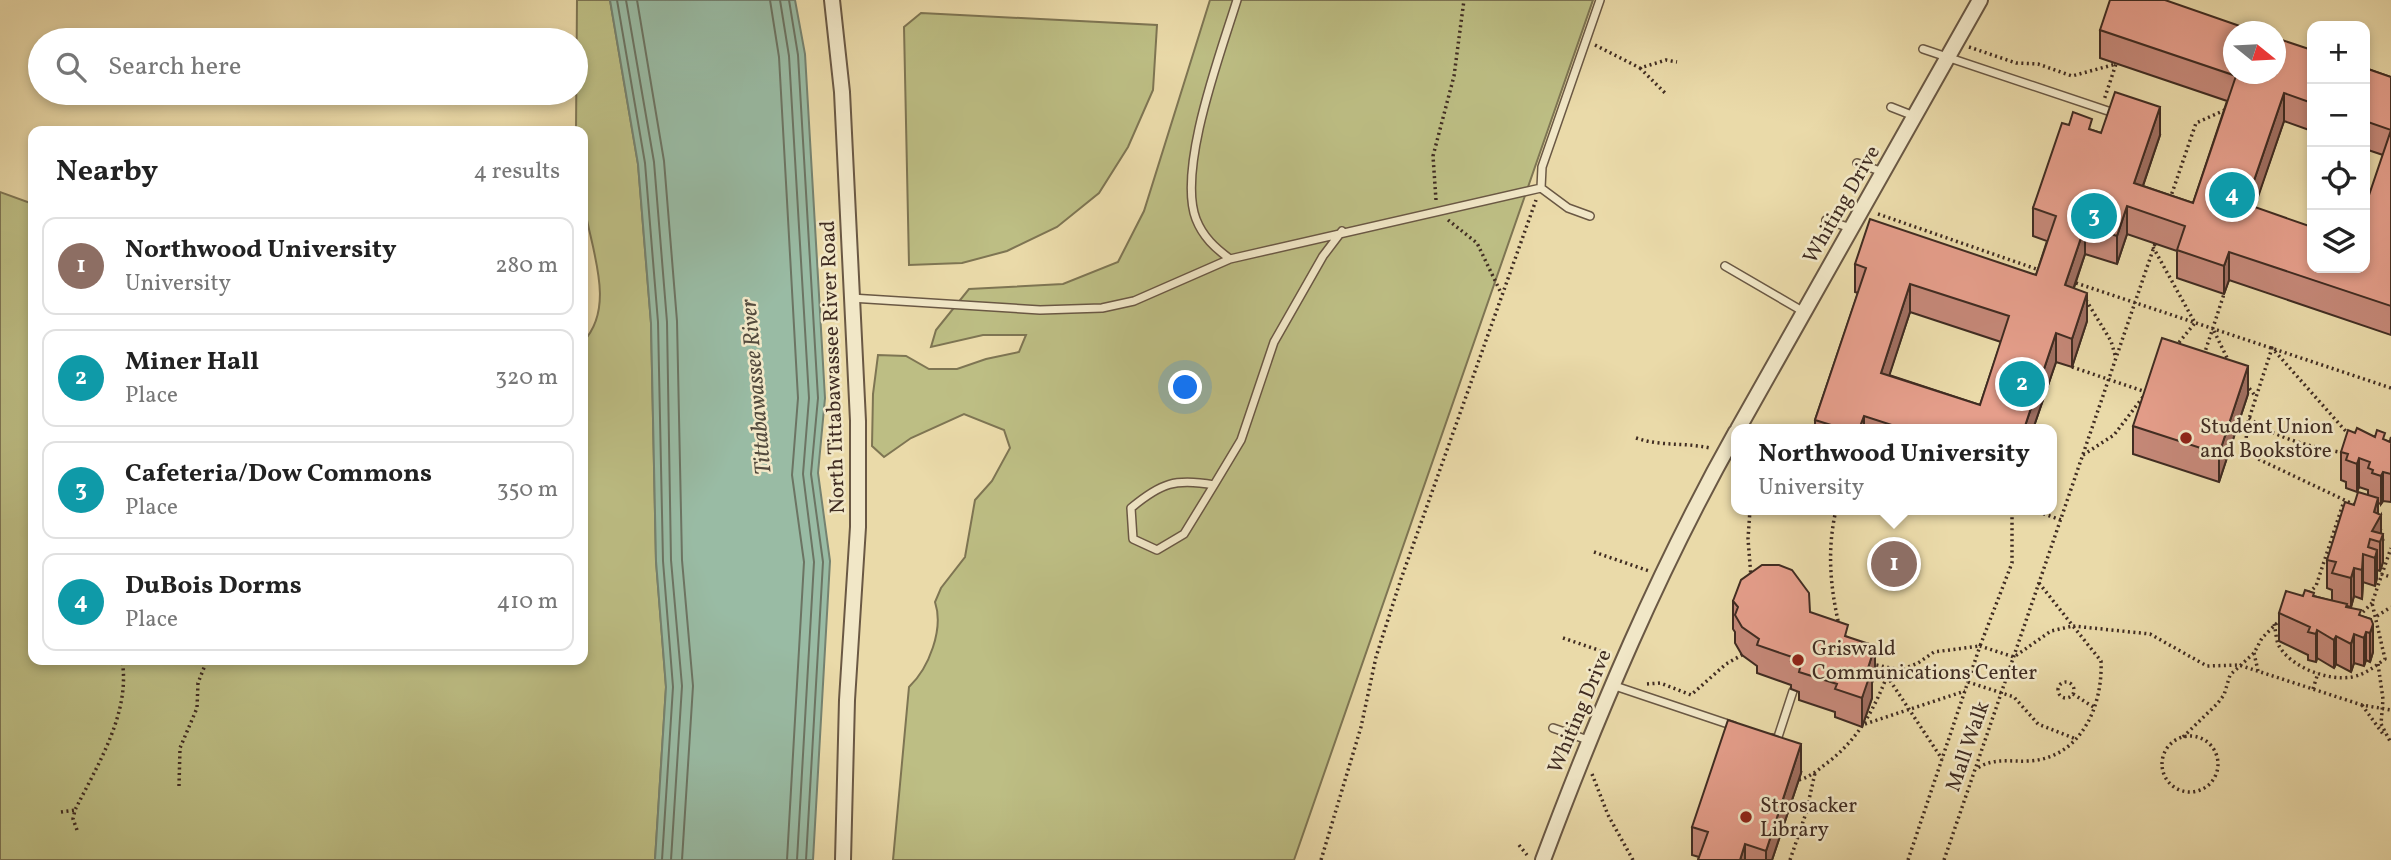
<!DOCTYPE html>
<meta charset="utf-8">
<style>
:root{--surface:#fff;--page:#f2f2f2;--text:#222;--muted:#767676;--line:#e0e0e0;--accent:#8f2418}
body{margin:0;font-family:Vollkorn,serif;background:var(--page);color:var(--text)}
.controls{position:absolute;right:21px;top:21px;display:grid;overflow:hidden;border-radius:14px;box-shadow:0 4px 10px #0003}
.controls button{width:63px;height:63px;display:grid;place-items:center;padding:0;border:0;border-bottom:2px solid var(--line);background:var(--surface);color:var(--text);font:35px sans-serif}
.compass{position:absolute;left:2223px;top:21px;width:63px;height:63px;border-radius:50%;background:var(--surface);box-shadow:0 4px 10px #0003;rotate:108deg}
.you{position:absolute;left:1186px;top:388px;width:24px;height:24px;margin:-18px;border:5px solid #fff;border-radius:50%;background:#1a73e8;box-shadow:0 0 0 10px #1a73e833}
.badge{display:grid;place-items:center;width:46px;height:46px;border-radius:50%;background:var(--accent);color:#fff;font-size:23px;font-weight:700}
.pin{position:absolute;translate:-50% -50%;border:4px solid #fff;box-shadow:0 2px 7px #0006}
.popup{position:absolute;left:1731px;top:424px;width:326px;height:91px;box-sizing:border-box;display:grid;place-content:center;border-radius:14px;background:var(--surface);filter:drop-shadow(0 2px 5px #0005);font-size:23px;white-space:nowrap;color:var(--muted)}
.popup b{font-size:26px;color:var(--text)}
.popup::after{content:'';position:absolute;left:50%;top:100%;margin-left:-14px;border:14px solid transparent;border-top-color:var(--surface)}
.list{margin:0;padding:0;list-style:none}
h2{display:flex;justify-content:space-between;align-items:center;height:91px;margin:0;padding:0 28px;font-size:30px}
h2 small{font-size:23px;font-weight:400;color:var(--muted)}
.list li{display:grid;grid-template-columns:46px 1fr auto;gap:21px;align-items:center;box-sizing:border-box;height:98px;margin:0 14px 14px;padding:0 14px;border:2px solid var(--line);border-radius:14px}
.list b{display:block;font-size:26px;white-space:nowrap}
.list p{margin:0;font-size:23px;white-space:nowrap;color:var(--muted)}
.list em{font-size:23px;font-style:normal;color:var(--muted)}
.icon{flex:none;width:38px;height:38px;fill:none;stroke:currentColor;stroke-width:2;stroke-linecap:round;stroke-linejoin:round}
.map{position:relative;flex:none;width:2391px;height:860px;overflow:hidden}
.search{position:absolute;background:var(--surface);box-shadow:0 4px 10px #0003;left:28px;top:28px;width:560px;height:77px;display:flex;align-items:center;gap:18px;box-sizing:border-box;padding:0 24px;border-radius:38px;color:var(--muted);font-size:26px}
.panel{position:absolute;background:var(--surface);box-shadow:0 4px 10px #0003;left:28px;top:126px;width:560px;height:539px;border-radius:14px}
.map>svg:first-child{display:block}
.green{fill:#bdbe84;stroke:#7e7553;stroke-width:2}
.water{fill:#99bba4;stroke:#758270;stroke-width:2}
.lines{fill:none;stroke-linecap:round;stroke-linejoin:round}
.shore{stroke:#6c7463;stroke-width:2}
.service-casing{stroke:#6a5844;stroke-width:10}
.minor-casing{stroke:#6a5844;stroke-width:18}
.path{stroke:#402c22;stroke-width:3.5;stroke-dasharray:2 3.5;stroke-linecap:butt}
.service{stroke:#f1e7c7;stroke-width:7}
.minor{stroke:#f1e7c7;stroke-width:14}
.wall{fill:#c58878;stroke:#402c22;stroke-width:2;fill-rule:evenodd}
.shaded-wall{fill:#a06f61;stroke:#402c22;stroke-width:2}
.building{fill:#e59e8b;stroke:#402c22;stroke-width:2;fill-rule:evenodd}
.poi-dot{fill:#8f2418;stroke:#f1e7c7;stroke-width:2.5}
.labels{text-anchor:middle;stroke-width:5;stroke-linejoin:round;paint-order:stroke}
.street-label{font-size:21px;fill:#402c22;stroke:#f1e7c7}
.poi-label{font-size:21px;fill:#402c22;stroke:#f1e7c7;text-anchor:start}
.water-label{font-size:23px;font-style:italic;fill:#52493c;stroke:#f1e7c7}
</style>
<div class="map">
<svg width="2391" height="860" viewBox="0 0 2391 860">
<rect width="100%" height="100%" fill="#eadaa9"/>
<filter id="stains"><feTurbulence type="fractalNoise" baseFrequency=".00286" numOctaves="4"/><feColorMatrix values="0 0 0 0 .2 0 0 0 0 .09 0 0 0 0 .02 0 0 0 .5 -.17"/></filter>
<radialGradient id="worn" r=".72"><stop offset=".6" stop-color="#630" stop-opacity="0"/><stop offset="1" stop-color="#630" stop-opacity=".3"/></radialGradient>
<path class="green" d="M577,0H610L638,164L651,323L656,561L666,687L655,860H0V192L33,204V660H583V342C619,304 587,241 583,196C581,175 583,153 583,131H576Z
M1210,0H1593L1294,860H893L909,687C929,668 944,629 935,602L941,588L965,557L975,500L992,481L1010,448L1004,430L964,414L911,438L884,457L872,446L873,394L878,355L906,356L929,369H957L986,359L1019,352L1026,335H983L931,347L936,330L969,289L1063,284L1118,262L1144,211Z
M921,13L1157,25L1153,90L1128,147L1099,193L1057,227L1007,251L962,263L909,265L904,27Z"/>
<path class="water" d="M610,0H795L805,54L825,398L818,473L830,561L813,860H655L666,687L656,561L651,323L638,164Z"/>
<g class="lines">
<path class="shore" d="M617,0L645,163L658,322L663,561L673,687L662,860
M626,0L654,162L667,322L671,560L682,686L671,860
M637,0L664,161L677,321L682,560L693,686L682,860
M770,0L779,57L798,398L792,475L804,562L787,860
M780,0L789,56L809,398L803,474L814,562L797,860
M789,0L798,55L818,398L811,474L823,562L806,860"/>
<defs>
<path id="service" d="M1923,49L2108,111
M1891,107L1914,116
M1857,163L1883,172
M1590,216L1568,208L1541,188L1542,167L1600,0
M1826,220L1851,228
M1230,259C1215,248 1203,237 1196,219C1177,169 1221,52 1237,0
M1725,266L1804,312
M851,298L1040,310L1102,308L1134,301L1230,259L1541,188
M1214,485L1184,534L1157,550L1133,539L1131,508C1161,483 1175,478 1214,485L1241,440L1274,342L1323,256L1342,231
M1612,685L1734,726
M1553,728L1588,740
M1772,738L1777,740L1793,691"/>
<path id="minor" d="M832,0L842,92L858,421V527L847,700L843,860
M1738,429L1980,0
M1543,860C1598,713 1659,569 1736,432"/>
</defs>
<use href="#service" class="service-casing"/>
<use href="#minor" class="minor-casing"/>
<path class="path" d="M1595,45L1640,68L1666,60L1677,62
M1969,47L2016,63L2038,64L2072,76L2116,64L2104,100
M1640,68L1666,94
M2170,199L2196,123L2227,109
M1436,200L1433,156L1454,76L1464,0
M1878,214L2042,271
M1448,220L1477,243L1501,293
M2153,247L2195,323L2176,346
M2076,283L2391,388
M2086,300L2111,341L2115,355
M2214,331L2229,362
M2204,355L2224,294
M2072,367L2146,392
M2246,384L2256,397
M2249,418C2277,439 2309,446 2344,453
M2239,423L2247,425L2272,348L2350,436
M2247,425L2246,442L2256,458L2357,506
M1636,438C1663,447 1683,442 1710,448
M2083,455L2114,435L2143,397
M1750,510L1748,539L1751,577
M1836,510C1827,549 1830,586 1839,625
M2033,510L2061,520
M2379,523L2383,541
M1594,552L1649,571
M2381,574L2391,577
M2039,583L2073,626L2150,634L2207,666L2239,665L2362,705L2391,710
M2309,593L2316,586L2344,501
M2359,616L2372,603
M2377,616L2391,607
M2274,624C2276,631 2276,641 2279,646C2292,668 2328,681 2352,677C2366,674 2374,667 2385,659L2372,603L2391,548
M1563,638L1610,654
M2254,653L2258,671
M1871,664L1901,670L1918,663L1934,652L1980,646L2012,563V510
M2378,664L2383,699L2381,724L2391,743
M1887,676L1942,759
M2058 690a8 8 0 1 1 16 0a8 8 0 1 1-16 0Z
M1968,682L2014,697L2038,724L2076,739
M1647,684L1660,683L1691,695L1726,664L1742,655
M2313,689L2318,673
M2073,694L2095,708
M2362,705L2383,734
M1865,724L1965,691
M2162 764a28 28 0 1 1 56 0a28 28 0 1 1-56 0Z
M2183,737L2217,704L2224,695L2230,675L2254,653L2262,638L2280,620
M1592,774L1608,815L1633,860
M1799,780C1810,777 1818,770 1827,763C1860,738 1876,706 1890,668
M179,786L180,748L197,708L198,683L207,660
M61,812L75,810
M77,830L73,819L75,810C98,764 131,712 122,660
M1519,845L1527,855
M1321,860L1361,727L1376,657L1401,579L1536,200
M1790,860L1806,813L1815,773
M1908,860L1980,646L2014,657L2051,631L2073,626L2101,661C2103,706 2081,758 2029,761C2010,762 1994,757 1976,769
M1944,860L2155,244"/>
<use href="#service" class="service"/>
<use href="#minor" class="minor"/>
</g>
<path class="wall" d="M2100,30L2312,50V131L2284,121L2254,207L2365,268L2383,155L2365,149V68L2391,77V335L2229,280L2224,294L2177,278V251L2127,234L2117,264L2085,254L2074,288L2087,321L2072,367L2056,362L2033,429H1815V420L1858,293L1855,292V264L2036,275L2047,241L2033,236V208L2069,125L2092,130L2101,133L2160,135L2143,186L2193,203L2227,101L2100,58ZM1910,312L2001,342L1980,405L1889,375Z
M2248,394L2219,482L2133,454V426Z
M2355,433L2375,437L2390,442L2391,437V502L2383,501L2381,504L2378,503V514L2381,534L2383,562L2380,571L2377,570V578L2375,586L2363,582L2362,599L2354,596L2351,607L2347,606V608L2361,616L2371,619L2373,652L2370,662L2366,660L2364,666L2354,663L2351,672L2336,664L2334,668L2317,658L2316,662L2308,660V655L2279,641V613L2303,596H2314L2332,601V590L2327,588V560L2354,505L2368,495V490L2359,487L2357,492L2346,488V482L2341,480V452Z
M1733,601L1848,637L1875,674L1872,683V698L1862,727L1835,717V712L1799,700V692L1791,689V685L1757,673V666L1742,655L1735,643V632L1733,629Z
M1801,773L1772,860H1698L1699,857L1692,855V827Z"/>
<path class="shaded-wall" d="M2284,93V121L2246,232V204Z
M2160,107V135L2135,209L2134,183Z
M2127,206V234L2117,264V236Z
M2085,226V254L2065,313V285Z
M2229,252V280L2224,294V266Z
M1910,284V312L1881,401V373Z
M2087,293V321L2072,367V339Z
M2056,333V362L2033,429H2024Z
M2248,366V394L2219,482V454Z
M1864,416V429H1859Z
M2359,458V487L2357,492V464Z
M2383,472V501L2381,504V476Z
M2378,498V520L2381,515V538L2383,534V562L2380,571V542L2372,531L2374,512Z
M2377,550V578L2375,586V558Z
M2363,554V582L2362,599V570Z
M2354,568V596L2351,607V578Z
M2373,624V652L2370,662V633Z
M2317,630V658L2316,662V634Z
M2366,632V660L2364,666V638Z
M2354,634V663L2351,672V644Z
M2336,636V664L2334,668V640Z
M1875,646V674L1872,683V698L1862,727V698L1868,668Z
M1801,744V773L1772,860H1766V851Z
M1745,844V860H1740Z"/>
<path class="building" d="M2110,0H2165L2257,32H2234V74H2276V38L2312,50V103L2284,93L2246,204L2312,227V268H2365V207L2391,130V306L2229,252L2224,266L2177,250L2185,226L2127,206L2117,236L2085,226L2065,285L2087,293L2072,339L2056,333L2024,429H1904L1864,416L1859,429H1844L1815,420L1866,268L1855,264L1870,219L2036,275L2056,216L2033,208L2062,123L2069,125L2073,112L2092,119L2089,129L2101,133L2115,92L2160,107L2134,183L2193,203L2236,76L2100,30ZM1910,284L2009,316L1980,405L1881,373Z
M2365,68L2391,77V130L2365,121Z
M2162,338L2248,366L2219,454L2133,426Z
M2357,428L2375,437L2377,430L2385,433L2383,439L2390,442L2391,437V474L2383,472L2381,476L2372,473L2373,470L2368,468L2370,462L2359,458L2357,464L2346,460L2348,454L2341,452L2348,430L2355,433Z
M2358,492L2378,498L2374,512L2381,515L2372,531L2383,534L2380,542L2370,539L2368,547L2377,550L2375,558L2363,554L2362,570L2354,568L2351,578L2332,573L2336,562L2327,560L2345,502L2354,505Z
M1762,565H1779L1792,570L1809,593L1810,612L1848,625L1845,636L1875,646L1868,668L1872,669L1862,698L1835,689L1837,684L1799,672L1801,664L1791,661L1792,657L1757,645L1759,639L1742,627L1735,615L1738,607L1733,601L1741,580Z
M2305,590L2314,593L2313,596L2347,604L2346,607L2361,610L2359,615L2371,619L2373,624L2370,633L2366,632L2364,638L2354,634L2351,644L2336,636L2334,640L2317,630L2316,634L2308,632L2310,627L2279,613L2286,591L2303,596Z
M1728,720L1801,744L1766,851L1745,844L1740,860H1698L1708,832L1692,827Z"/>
<g class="poi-dot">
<circle cx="2186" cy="438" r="7"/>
<circle cx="1798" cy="660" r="7"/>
<circle cx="1746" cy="817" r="7"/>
</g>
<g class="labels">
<g class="street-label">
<text transform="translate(1841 204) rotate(-60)" y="7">Whiting Drive</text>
<text transform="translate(832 367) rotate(-92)" y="7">North Tittabawassee River Road</text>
<text transform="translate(1579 711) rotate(-67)" y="7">Whiting Drive</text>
<text transform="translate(1967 746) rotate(-71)" y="7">Mall Walk</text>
</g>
<g class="poi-label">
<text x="2200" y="433">Student Union<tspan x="2200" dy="24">and Bookstore</tspan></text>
<text x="1812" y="655">Griswald<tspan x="1812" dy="24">Communications Center</tspan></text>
<text x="1760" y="812">Strosacker<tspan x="1760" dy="24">Library</tspan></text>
</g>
<g class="water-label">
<text transform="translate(755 387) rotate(-95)" y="8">Tittabawassee River</text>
</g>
</g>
<rect width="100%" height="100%" filter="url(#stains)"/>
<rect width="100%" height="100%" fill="url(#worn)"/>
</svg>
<div class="controls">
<button>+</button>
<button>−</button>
<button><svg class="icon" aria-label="locate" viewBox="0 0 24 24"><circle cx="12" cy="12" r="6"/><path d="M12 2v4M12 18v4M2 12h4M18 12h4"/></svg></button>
<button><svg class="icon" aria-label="layers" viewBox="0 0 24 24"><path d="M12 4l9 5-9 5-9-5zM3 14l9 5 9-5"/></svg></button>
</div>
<svg class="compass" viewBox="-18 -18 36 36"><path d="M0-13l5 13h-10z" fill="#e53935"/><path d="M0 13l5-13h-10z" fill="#767676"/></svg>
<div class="you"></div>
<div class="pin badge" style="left:1894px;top:564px;background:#8d6e63">1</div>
<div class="popup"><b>Northwood University</b>University</div>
<div class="pin badge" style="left:2022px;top:384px;background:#0f9aa8">2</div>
<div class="pin badge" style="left:2094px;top:216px;background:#0f9aa8">3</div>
<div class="pin badge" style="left:2232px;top:195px;background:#0f9aa8">4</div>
<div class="search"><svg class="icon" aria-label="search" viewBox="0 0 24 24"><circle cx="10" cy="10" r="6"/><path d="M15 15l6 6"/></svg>Search here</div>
<section class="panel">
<h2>Nearby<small>4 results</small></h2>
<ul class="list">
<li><span class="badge" style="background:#8d6e63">1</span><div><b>Northwood University</b><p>University</p></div><em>280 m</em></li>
<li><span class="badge" style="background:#0f9aa8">2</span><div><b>Miner Hall</b><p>Place</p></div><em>320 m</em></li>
<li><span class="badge" style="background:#0f9aa8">3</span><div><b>Cafeteria/Dow Commons</b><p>Place</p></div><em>350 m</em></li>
<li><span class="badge" style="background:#0f9aa8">4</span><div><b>DuBois Dorms</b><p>Place</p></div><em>410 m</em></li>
</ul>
</section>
</div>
